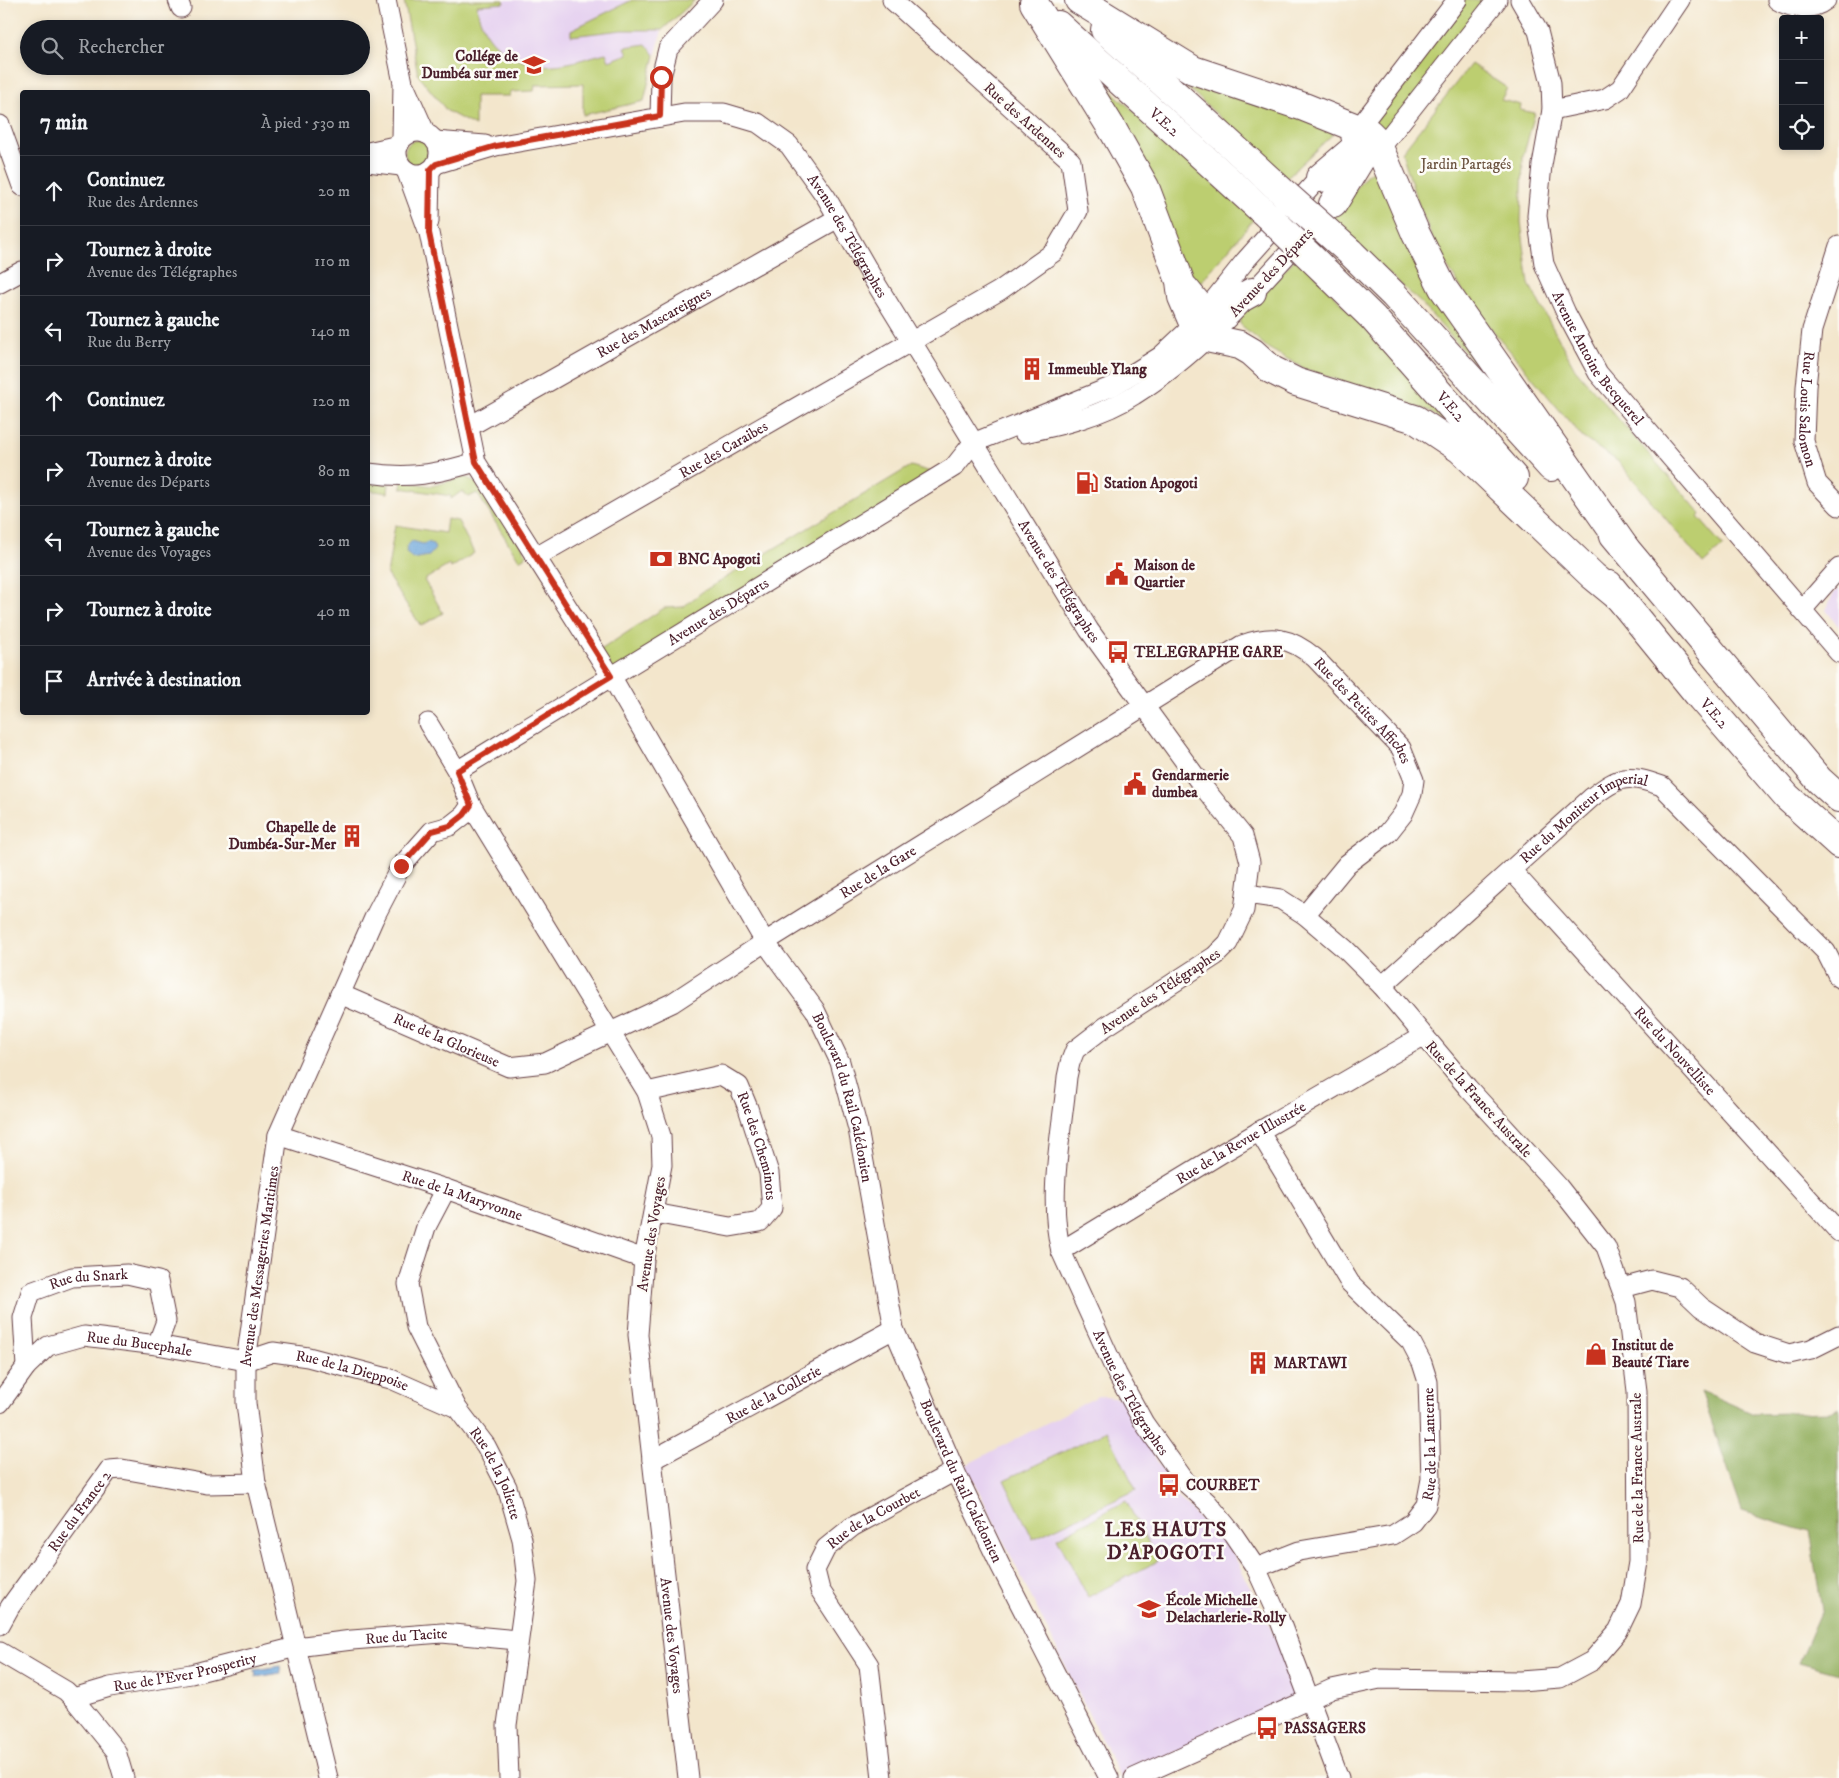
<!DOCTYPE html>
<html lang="fr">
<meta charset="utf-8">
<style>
:root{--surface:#171b24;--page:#242831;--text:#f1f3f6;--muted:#9ea1a6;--line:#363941}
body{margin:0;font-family:"IM FELL DW Pica",serif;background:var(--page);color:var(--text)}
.controls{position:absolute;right:15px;top:15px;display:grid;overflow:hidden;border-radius:5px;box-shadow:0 2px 8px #0003}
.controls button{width:45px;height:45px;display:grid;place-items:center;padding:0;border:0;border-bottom:1px solid var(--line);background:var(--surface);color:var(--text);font:25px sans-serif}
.stop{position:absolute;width:15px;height:15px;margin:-11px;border:4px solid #c8321e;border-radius:50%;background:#fff}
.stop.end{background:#c8321e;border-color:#fff;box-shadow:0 1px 5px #0008}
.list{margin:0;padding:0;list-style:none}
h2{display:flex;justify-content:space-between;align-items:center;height:65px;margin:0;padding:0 20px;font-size:21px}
h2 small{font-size:16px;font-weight:400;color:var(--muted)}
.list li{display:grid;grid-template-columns:32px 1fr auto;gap:15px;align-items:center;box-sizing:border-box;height:70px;padding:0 20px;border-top:1px solid var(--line)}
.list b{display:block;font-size:19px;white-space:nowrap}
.list p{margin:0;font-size:16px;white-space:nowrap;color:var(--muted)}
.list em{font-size:16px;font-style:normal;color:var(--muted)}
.icon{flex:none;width:28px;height:28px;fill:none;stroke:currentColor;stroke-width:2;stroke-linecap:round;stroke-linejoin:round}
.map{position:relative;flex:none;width:1839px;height:1778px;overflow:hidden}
.search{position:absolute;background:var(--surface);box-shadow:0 2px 8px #0003;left:20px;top:20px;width:350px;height:55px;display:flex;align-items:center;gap:12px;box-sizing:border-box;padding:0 18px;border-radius:28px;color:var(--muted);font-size:19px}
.panel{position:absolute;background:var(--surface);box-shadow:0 2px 8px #0003;left:20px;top:90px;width:350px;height:625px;border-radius:5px}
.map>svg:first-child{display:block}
.built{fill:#e6d2f0}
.green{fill:#bcce70;stroke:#83764e}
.forest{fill:#95b162;stroke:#706846}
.water{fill:#6aa4d9;stroke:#5a6282}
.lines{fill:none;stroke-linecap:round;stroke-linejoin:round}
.minor-casing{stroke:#633d43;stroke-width:21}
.highway-casing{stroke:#633d43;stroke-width:30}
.minor{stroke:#fff;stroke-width:19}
.highway{stroke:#fff;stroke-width:28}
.highway-bridge-casing{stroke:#633d43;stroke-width:30;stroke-linecap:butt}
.highway-bridge{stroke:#fff;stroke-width:28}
.route{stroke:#c8321e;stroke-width:6}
.labels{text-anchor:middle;stroke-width:5;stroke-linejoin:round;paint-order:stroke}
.poi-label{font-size:15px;font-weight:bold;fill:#4a1f2b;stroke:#fdfcf7;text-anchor:start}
.street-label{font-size:15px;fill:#4a1f2b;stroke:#fdfcf7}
.park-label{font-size:15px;fill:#6c5440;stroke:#fdfcf7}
.district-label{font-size:20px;font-weight:bold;letter-spacing:1px;fill:#4a1f2b;stroke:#fdfcf7}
</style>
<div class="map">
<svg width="1839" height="1778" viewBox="0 0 1839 1778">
<rect width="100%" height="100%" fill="#fdfcf7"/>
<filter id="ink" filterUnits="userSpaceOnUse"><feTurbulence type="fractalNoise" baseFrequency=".02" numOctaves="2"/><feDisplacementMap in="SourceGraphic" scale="10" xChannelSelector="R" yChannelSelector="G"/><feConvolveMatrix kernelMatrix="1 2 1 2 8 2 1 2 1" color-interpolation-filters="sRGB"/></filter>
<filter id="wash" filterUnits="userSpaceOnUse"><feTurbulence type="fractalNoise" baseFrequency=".0096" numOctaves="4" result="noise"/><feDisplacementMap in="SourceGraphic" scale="20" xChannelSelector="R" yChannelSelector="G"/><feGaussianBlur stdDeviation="1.12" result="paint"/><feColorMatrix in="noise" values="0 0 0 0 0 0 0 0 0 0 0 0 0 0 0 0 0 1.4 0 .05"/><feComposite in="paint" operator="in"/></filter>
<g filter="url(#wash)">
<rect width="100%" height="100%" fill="#f3e6cc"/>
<path class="built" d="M404,0H695L662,30L644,101L583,115V84L535,85L534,91L510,92V96H475V126L447,111L418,75Z
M1839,589V627L1826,610L1834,593Z
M1098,1396L1122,1399L1177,1496L1233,1553L1289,1665L1300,1697L1120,1777L966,1465Z"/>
<path class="green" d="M404,0H504L505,3L477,5C480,42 517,69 554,65C571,64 589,57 606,53L609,61L628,54L625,47L646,44L655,55L644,101L583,115V84L535,85L534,91L510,92V96H475V126L447,111L418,75Z
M632,0H695L662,30H622L571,36V30Z
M1457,0H1497L1380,148L1358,129Z
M1161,63L1330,128L1333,134L1286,178Z
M1471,64L1507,88L1501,100L1521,105L1520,110L1535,113L1523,157L1521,222L1529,284L1575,369L1701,514L1698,517L1723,546L1703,564L1619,462L1583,438L1474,308L1438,252L1416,198L1402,152Z
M1090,72L1254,219L1200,283H1190Z
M405 153a13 13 0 1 1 26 0a13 13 0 1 1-26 0Z
M1376,169L1516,403L1489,379L1421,303L1330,220L1367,174Z
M1298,256L1467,438L1429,411L1305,369L1268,348L1240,324V317Z
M911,466L941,475L611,676L596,653L664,608L683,607L702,592Z
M464,477C493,485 512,530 527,555L519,560L477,493L469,497L462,491L451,499V496L401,488L402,481L432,486Z
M368,480L389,484L388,493L368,490Z
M447,519L458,521L474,553L451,568L449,565L424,580L443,613L421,626L387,575L395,525L445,533Z
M1107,1431L1136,1490L1033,1539L1004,1480Z
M1126,1501L1158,1561L1088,1597L1057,1538Z"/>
<path class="forest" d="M1701,1391L1754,1414L1830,1412L1839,1408V1674L1799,1663L1822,1610L1809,1531L1742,1511Z"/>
<path class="water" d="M412,541L423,544L428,542L433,544L435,549L429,556L412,559L406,552L407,546Z
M280,1666L281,1673L256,1677L255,1670Z"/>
</g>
<g filter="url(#ink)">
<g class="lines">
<defs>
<g id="minor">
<path d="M178,0L181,8"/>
<path d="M386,0L403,83L402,139"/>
<path id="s1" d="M1520,0L1538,31L1551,83L1552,110L1542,165L1537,216L1544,264L1566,313L1598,373L1839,653"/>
<path d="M1777,0C1792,9 1812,11 1826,0"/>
<path d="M405,87L426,134"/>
<path d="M1552,110L1605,99L1620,89L1680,0"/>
<path d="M660,117L661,77L668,49L713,0"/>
<path d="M0,125L22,186"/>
<circle cx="418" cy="153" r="21"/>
<path d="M1351,138L1457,0"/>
<path d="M435,141L485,145"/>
<path d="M368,152L399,145"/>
<path d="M1374,156L1497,0"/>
<path d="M368,162L401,166"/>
<path id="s2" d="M436,164L496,146L684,113H724L758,123L789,145L826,197L872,277L1089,630L1204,788L1243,836L1250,862L1244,910L1228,943L1215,956L1105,1027L1075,1050L1070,1063L1067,1077C1062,1132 1047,1197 1061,1251L1117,1374L1144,1423L1188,1485L1207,1502L1233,1534L1256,1568L1280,1621L1339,1778"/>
<path id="s3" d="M406,170L429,233L476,462L611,676L765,942L815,1010L840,1062L858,1129L894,1329L955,1471L1000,1565L1109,1778"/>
<path d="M429,222L430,170"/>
<path id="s4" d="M1839,246L1812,330L1806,387L1804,441L1817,483L1839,506"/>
<path d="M0,283L22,271"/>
<path id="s5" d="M470,426L838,218"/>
<path d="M1024,433C1061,425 1102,416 1134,395C1200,354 1253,292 1305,235"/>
<path d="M368,473C411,479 435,474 476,462"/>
<path id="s6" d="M536,557L999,291L1054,252L1078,211L1071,161L892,0"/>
<path d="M1802,610L1839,568"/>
<path id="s7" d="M428,723L457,771L471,805L647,1092L661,1136L662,1165L644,1259L638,1335L688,1778"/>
<path id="s8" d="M457,771L954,467L973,443L1113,386L1161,356L1194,325L1245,261L1327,169"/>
<path id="s9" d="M1511,870L1839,1232"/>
<path id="s10" d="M1382,986L1591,798C1620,775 1628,774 1662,786L1826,952L1839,978"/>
<path id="s11" d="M340,994L509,1067L545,1063L672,1003L765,942L1242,645C1272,634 1290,637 1315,658L1401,748L1414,780L1412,794L1403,814L1388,833L1347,864L1305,915"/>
<path id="s12" d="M647,1092L721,1075L739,1086L748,1108L769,1173L772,1208L760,1222L730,1227L654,1213"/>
<path id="s13" d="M278,1135L446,1189L644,1259"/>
<path id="s14" d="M446,1189L426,1227L408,1284L416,1327L457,1408L486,1446L507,1487L522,1539L527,1581L507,1725L509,1778"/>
<path id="s15" d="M1061,1251L1222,1153L1423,1036"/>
<path d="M1622,1288L1652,1280L1680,1287L1701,1307L1755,1343L1789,1354L1811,1349L1839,1335"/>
<path id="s16" d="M26,1367L23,1318L31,1292L72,1277L127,1274L158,1281L166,1321L157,1345"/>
<path id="s17" d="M0,1403L26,1367L48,1346L84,1336L157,1345L246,1361L273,1352L308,1357L391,1379L457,1408"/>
<path id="s18" d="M652,1460L894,1329"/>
<path id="s19" d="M1256,1568L1299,1551L1393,1535L1413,1522L1426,1505L1431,1479L1428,1382L1422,1363L1411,1342L1350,1283L1259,1131"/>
<path id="s20" d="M0,1625L10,1607L109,1470L122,1469L207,1484L256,1483"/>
<path d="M0,1652L66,1691L73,1698L116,1751L124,1778"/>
<path id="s21" d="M73,1698L110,1687L191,1674L296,1647L352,1640L442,1633L517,1640"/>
<path id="s22" d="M328,1778L256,1483L246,1403V1361L278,1135L374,918L401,866L432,831L450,826L464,815L471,805"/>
<path id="s23" d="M882,1778L869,1665L820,1590L815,1570L826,1548L852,1527L955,1471"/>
<path d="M1134,1778L1332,1689L1380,1679L1520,1681L1560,1678L1592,1661L1618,1631L1631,1604L1638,1562L1637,1391L1626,1302L1606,1247L1558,1186L1468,1088L1382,986L1345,949L1305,915L1280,899L1247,894"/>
</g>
<g id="highway">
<path d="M1079,0L1193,70L1304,107L1369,133L1376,140L1416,234L1443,288L1625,548"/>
<path d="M1034,3L1114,132L1145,187L1169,251L1180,281L1182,297L1194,325L1207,338L1240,345L1252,352L1272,370L1296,382L1415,419L1460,449L1593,576L1621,599"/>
<path id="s24" d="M1058,25L1268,216"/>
<path d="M1105,30L1287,196"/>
<path d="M1320,178L1353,150L1371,148"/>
<path d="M1333,204L1363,155L1364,147L1358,129"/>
<path d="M1350,252L1394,295L1551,467"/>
<path id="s25" d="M1330,276L1373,318L1514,478"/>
<path d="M1185,289L1204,312L1212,314L1252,292"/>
<path d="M1614,535L1819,780L1839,798"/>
<path id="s26" d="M1609,585L1701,698L1787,797L1839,844"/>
</g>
</defs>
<use href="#minor" class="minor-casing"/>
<use href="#highway" class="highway-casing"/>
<use href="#minor" class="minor"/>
<use href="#highway" class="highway"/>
<defs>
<path id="highway-bridge" d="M1287,196L1350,252
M1268,216L1330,276"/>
</defs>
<use href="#highway-bridge" class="highway-bridge-casing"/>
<use href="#highway-bridge" class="highway-bridge"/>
</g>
</g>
<g class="lines" filter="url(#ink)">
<path class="route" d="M401,866L432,831L450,826L464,815L471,805L457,771L611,676L476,462L429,233L430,170L436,164L496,146L660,116L661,77"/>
</g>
<defs>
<symbol id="school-bare" viewBox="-9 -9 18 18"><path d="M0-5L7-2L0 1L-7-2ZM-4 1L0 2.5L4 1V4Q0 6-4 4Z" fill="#c8321e" stroke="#fdfcf7" stroke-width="2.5" paint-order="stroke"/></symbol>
<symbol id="building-bare" viewBox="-9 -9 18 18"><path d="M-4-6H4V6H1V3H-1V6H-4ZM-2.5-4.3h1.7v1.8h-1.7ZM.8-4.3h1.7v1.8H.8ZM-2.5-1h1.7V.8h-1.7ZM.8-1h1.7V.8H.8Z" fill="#c8321e" stroke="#fdfcf7" stroke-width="2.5" paint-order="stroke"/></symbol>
<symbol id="fuel-bare" viewBox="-9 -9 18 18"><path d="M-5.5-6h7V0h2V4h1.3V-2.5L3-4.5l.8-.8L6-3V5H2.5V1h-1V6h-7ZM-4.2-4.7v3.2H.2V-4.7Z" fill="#c8321e" stroke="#fdfcf7" stroke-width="2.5" paint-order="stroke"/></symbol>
<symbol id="bank-bare" viewBox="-9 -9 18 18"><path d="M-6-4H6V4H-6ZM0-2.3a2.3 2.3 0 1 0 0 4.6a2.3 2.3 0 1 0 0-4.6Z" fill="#c8321e" stroke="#fdfcf7" stroke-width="2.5" paint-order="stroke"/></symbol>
<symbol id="civic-bare" viewBox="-9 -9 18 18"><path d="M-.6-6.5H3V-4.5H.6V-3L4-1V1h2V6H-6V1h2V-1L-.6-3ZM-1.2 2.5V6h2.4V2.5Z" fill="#c8321e" stroke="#fdfcf7" stroke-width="2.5" paint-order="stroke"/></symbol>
<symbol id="bus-bare" viewBox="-9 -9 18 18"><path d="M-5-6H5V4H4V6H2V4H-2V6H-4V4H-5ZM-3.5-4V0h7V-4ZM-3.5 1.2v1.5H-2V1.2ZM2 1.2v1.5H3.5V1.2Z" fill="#c8321e" stroke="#fdfcf7" stroke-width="2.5" paint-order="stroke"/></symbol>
<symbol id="shop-bare" viewBox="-9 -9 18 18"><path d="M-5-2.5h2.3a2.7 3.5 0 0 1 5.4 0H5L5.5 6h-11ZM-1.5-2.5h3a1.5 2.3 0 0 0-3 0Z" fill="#c8321e" stroke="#fdfcf7" stroke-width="2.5" paint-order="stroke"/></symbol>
</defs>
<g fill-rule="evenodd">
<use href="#school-bare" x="518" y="49" width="32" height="32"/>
<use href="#building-bare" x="1016" y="353" width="32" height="32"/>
<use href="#fuel-bare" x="1071" y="467" width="32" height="32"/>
<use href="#bank-bare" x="645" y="543" width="32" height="32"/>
<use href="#civic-bare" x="1101" y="558" width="32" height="32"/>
<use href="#bus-bare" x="1102" y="636" width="32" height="32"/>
<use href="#civic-bare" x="1119" y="768" width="32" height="32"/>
<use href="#building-bare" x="336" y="820" width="32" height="32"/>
<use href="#shop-bare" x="1580" y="1338" width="32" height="32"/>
<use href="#building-bare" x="1242" y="1347" width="32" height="32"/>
<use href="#bus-bare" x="1153" y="1469" width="32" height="32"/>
<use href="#school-bare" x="1133" y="1593" width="32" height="32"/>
<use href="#bus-bare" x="1251" y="1712" width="32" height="32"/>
</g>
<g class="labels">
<g class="poi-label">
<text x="518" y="61" text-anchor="end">Collége de<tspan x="518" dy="17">Dumbéa sur mer</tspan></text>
<text x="1048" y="374">Immeuble Ylang</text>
<text x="1104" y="488">Station Apogoti</text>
<text x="678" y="564">BNC Apogoti</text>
<text x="1134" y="570">Maison de<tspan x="1134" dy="17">Quartier</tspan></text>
<text x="1134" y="657">TELEGRAPHE GARE</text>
<text x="1152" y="780">Gendarmerie<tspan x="1152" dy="17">dumbea</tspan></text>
<text x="336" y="832" text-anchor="end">Chapelle de<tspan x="336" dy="17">Dumbéa-Sur-Mer</tspan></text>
<text x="1612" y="1350">Institut de<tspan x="1612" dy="17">Beauté Tiare</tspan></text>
<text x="1274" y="1368">MARTAWI</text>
<text x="1186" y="1490">COURBET</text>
<text x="1166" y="1605">École Michelle<tspan x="1166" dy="17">Delacharlerie-Rolly</tspan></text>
<text x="1284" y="1733">PASSAGERS</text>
</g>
<g class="street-label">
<text transform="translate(1025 120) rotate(42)" y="5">Rue des Ardennes</text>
<text dy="5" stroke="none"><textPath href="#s24" startOffset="144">V.E.2</textPath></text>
<text dy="5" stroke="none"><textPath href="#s2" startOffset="475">Avenue des Télégraphes</textPath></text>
<text transform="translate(1271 272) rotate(-47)" y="5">Avenue des Départs</text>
<text dy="5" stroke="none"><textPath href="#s5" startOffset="211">Rue des Mascareignes</textPath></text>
<text dy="5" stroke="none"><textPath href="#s1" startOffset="381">Avenue Antoine Becquerel</textPath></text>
<text dy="5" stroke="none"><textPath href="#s25" startOffset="178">V.E.2</textPath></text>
<text dy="5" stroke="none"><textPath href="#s4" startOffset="168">Rue Louis Salomon</textPath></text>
<text dy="5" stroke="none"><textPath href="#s6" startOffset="216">Rue des Caraibes</textPath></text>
<text dy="5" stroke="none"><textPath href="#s2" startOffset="880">Avenue des Télégraphes</textPath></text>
<text dy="5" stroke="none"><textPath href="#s8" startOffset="306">Avenue des Départs</textPath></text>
<text dy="5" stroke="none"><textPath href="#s11" startOffset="1184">Rue des Petites Affiches</textPath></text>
<text dy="5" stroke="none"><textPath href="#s26" startOffset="166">V.E.2</textPath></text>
<text dy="5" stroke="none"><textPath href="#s10" startOffset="266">Rue du Moniteur Imperial</textPath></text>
<text dy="5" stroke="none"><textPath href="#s11" startOffset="605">Rue de la Gare</textPath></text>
<text transform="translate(1160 991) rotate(-34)" y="5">Avenue des Télégraphes</text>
<text dy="5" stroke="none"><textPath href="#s11" startOffset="116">Rue de la Glorieuse</textPath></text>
<text dy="5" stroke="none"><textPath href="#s9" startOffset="244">Rue du Nouvelliste</textPath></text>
<text dy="5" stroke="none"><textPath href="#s3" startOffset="1038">Boulevard du Rail Calédonien</textPath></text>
<text transform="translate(1479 1099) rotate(48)" y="5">Rue de la France Australe</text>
<text dy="5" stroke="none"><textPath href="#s15" startOffset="210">Rue de la Revue Illustrée</textPath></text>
<text dy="5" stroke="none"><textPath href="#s12" startOffset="160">Rue des Cheminots</textPath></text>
<text dy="5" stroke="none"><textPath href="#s13" startOffset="194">Rue de la Maryvonne</textPath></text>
<text transform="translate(651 1234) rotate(-81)" y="5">Avenue des Voyages</text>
<text dy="5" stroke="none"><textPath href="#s22" startOffset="522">Avenue des Messageries Maritimes</textPath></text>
<text dy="5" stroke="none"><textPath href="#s16" startOffset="136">Rue du Snark</textPath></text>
<text dy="5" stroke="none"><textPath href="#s17" startOffset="168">Rue du Bucephale</textPath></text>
<text dy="5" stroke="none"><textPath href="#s17" startOffset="386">Rue de la Dieppoise</textPath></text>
<text dy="5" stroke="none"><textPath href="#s2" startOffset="1855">Avenue des Télégraphes</textPath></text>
<text dy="5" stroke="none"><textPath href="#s18" startOffset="138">Rue de la Collerie</textPath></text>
<text dy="5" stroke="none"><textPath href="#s19" startOffset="248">Rue de la Lanterne</textPath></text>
<text transform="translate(1637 1468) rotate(-91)" y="5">Rue de la France Australe</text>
<text dy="5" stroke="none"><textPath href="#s14" startOffset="314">Rue de la Joliette</textPath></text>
<text dy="5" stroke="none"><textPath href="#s3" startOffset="1442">Boulevard du Rail Calédonien</textPath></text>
<text dy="5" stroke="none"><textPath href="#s20" startOffset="139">Rue du France 2</textPath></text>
<text dy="5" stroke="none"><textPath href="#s23" startOffset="305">Rue de la Courbet</textPath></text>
<text dy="5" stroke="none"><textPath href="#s7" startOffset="979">Avenue des Voyages</textPath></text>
<text dy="5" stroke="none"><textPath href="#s21" startOffset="340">Rue du Tacite</textPath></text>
<text dy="5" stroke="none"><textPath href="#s21" startOffset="115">Rue de l'Ever Prosperity</textPath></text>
</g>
<g class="park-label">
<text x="1466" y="169">Jardin Partagés</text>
</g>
<g class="district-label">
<text x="1166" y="1536">LES HAUTS<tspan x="1166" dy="23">D'APOGOTI</tspan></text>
</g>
</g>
</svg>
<div class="controls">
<button>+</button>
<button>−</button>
<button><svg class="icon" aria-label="locate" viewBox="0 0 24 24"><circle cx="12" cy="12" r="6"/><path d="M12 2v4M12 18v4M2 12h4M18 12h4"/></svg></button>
</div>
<div class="stop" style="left:661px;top:77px"></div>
<div class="stop end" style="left:401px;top:866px"></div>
<div class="search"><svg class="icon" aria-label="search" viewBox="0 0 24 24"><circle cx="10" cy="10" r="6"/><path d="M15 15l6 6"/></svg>Rechercher</div>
<section class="panel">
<h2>7 min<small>À pied · 530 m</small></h2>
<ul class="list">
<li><svg class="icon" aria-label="ahead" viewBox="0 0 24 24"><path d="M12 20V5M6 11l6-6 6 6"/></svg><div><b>Continuez</b><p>Rue des Ardennes</p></div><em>20 m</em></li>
<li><svg class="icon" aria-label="right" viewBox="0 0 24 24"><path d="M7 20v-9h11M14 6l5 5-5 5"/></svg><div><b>Tournez à droite</b><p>Avenue des Télégraphes</p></div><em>110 m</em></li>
<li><svg class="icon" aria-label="left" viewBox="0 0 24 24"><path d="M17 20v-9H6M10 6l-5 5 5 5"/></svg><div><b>Tournez à gauche</b><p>Rue du Berry</p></div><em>140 m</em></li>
<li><svg class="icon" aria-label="ahead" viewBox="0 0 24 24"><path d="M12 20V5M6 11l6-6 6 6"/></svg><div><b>Continuez</b></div><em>120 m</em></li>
<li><svg class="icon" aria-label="right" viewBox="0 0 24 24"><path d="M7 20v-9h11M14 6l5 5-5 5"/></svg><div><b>Tournez à droite</b><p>Avenue des Départs</p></div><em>80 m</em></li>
<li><svg class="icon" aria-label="left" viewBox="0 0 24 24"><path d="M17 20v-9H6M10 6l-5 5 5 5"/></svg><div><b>Tournez à gauche</b><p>Avenue des Voyages</p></div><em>20 m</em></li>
<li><svg class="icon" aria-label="right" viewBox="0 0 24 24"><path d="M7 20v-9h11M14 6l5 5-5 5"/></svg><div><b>Tournez à droite</b></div><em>40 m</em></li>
<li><svg class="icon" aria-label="arrive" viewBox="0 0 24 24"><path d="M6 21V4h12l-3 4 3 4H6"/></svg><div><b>Arrivée à destination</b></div></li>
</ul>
</section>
</div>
